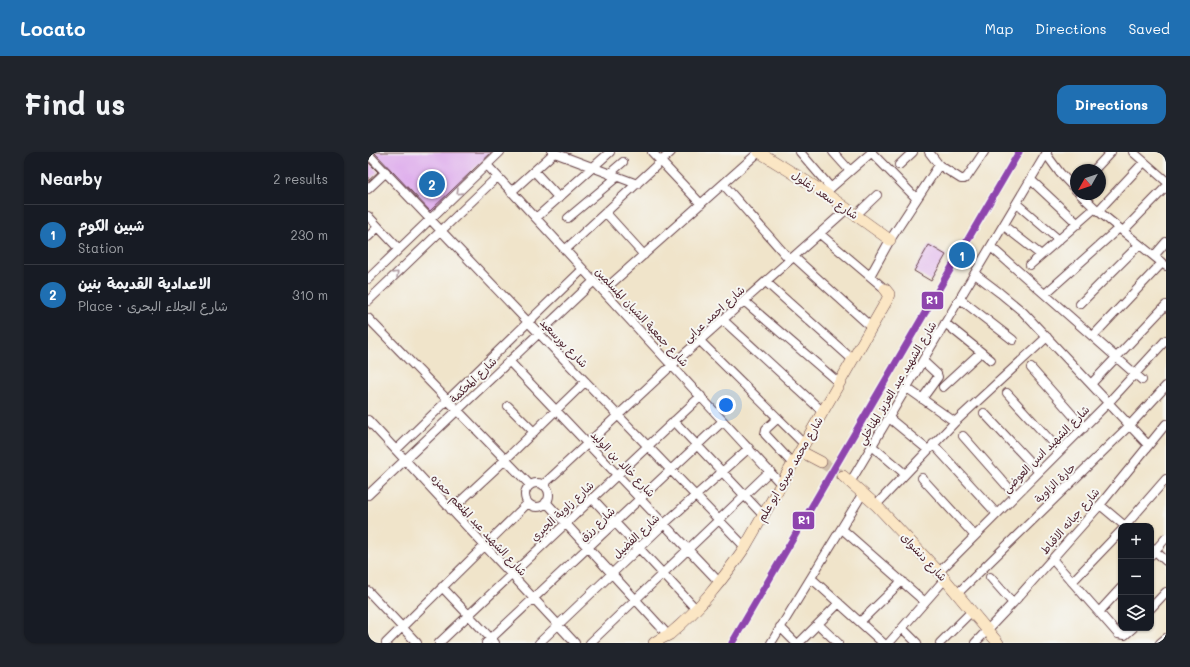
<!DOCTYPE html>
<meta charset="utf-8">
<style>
:root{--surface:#171b24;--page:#20242c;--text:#f1f3f6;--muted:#9ea1a6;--line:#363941;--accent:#1f6fb2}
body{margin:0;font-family:Mali,"Playpen Sans Arabic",sans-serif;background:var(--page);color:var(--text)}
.controls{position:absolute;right:12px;bottom:12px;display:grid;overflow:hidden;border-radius:8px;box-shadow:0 1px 3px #0004}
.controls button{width:36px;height:36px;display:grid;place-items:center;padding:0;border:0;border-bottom:1px solid var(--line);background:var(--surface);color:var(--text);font:20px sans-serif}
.compass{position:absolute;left:702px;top:12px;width:36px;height:36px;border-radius:50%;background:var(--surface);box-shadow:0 1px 3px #0004;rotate:230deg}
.you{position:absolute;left:358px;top:253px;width:14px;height:14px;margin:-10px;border:3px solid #fff;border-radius:50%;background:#1a73e8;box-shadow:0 0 0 6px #1a73e833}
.badge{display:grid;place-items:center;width:26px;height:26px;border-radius:50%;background:var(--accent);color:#fff;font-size:13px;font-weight:700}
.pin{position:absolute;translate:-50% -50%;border:2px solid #fff;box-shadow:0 1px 4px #0006}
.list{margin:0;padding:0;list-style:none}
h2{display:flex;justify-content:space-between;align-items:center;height:52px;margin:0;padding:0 16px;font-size:17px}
h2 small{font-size:13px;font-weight:400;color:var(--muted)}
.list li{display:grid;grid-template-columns:26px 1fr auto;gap:12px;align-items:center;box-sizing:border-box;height:60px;padding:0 16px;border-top:1px solid var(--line)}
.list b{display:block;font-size:15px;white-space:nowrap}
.list p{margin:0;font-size:13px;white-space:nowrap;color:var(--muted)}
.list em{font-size:13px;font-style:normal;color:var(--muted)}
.icon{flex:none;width:22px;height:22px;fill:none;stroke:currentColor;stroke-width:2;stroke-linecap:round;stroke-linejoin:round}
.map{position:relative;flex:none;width:798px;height:491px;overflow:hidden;border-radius:12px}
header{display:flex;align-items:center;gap:24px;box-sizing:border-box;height:56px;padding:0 20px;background:var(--accent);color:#fff}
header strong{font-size:19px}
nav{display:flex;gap:22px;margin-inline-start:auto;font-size:14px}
.intro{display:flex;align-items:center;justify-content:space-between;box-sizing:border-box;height:96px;padding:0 24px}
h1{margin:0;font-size:28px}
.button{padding:10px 18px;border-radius:12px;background:var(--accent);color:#fff;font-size:14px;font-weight:700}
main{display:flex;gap:24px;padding:0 24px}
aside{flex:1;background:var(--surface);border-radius:12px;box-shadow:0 1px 3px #0004}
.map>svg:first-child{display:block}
.building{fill:#deacec}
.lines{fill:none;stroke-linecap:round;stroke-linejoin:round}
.secondary-tunnel{stroke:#cfbdaa;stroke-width:11;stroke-dasharray:11 5.5;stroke-linecap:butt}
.street-casing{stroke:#633d43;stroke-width:10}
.secondary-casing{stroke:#633d43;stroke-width:12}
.street{stroke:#fff;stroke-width:8}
.secondary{stroke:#fbe6c4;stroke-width:11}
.rail-1-casing{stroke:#f6f6f2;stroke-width:10}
.rail-1{stroke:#8e44ad;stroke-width:7}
.oneway{stroke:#ae9aa0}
.labels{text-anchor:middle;stroke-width:4;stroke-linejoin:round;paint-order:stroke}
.street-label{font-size:11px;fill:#4a1f2b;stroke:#f6f6f2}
.line-badge{stroke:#f6f6f2;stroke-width:1.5}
.badge-label{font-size:11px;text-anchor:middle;font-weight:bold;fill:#fff}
</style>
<header>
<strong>Locato</strong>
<nav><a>Map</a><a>Directions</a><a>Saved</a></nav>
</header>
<div class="intro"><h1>Find us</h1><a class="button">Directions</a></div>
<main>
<aside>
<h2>Nearby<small>2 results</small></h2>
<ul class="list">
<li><span class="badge">1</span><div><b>شبين الكوم</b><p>Station</p></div><em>230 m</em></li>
<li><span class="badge">2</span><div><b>الاعدادية القديمة بنين</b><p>Place · شارع الجلاء البحرى</p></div><em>310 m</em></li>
</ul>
</aside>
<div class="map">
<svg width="798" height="491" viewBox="0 0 798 491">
<rect width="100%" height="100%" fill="#f6f6f2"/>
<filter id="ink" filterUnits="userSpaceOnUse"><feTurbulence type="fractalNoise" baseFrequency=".025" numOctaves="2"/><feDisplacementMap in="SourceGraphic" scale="8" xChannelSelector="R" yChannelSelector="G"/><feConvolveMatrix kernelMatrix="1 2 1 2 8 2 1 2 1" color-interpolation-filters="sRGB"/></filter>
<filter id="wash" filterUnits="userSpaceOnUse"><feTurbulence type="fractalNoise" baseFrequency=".012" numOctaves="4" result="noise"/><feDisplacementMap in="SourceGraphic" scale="16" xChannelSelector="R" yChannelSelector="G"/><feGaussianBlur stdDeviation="0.9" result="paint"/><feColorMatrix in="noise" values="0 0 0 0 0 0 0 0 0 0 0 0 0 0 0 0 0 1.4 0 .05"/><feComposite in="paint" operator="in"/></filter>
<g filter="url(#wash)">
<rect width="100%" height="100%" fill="#f0e4ca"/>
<g id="blocks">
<path class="building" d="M6,0H124L62,59Z
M0,10L10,20L0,29Z
M561,93L578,103L563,129L546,119Z"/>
</g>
</g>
<g filter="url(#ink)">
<use href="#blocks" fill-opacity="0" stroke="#633d43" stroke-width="1"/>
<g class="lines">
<path class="secondary-tunnel" d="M453,310L475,324"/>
<defs>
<path id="street" d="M184,0L269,32
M284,0L333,52
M432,0L463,36
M465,0L482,19
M503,0L548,46
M561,0L571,13L593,27H596L599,25L616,0
M765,0L798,29
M0,2L160,170L377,395
M678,2L692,21L708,38
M119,13L413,332
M531,13L545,0
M726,18L743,0
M166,19L191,46
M241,22L255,10
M663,28L710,72
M355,32L422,108
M0,37L18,20
M143,40L187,0
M457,41L504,0
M712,42L730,59L798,114
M649,52L691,88
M730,59L776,10
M238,61L276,103
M488,63L509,43
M0,64L31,97
M168,66L242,0
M200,66L249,25
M636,74L673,103
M755,79L798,35
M452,82L517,137
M0,85L10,75
M623,95L774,228
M197,98L303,0
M786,104L798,90
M426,105L503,175
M662,113L727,56
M607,122L632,141L655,160L780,293
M502,124L522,88L571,13
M0,127L132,0
M398,130L485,208
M235,139L391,0
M677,142L751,76
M592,147L645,188
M0,149L129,25
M376,149L471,231
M712,152L771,93
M0,166L162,333
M355,168L455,260
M577,171L623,208
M725,184L794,111
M332,189L436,292
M141,209L352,431
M663,216L716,276
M723,232L798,153
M575,235L613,200
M539,236L587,270
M639,241L692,299
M554,247L570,225L569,222L555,209
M140,254L166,280
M616,261L671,320
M410,266L398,277L397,282L425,312
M521,266L560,298
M0,268L207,491
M306,269L395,363
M595,284L647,343
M565,292L629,362
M504,294L537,322
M28,298L215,117
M554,326L607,384
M483,329L679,0
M157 343a12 12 0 1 1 24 0a12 12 0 1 1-24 0Z
M175,333L304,213L479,57
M0,343L226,129
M224,346L328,457
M178,350L300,483
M508,353L587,270L679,185
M732,353L757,374
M83,358L137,308L217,230
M757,374L798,327
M474,377L557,450
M784,396L798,409
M783,403L798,386
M684,407L750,482L757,483L765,476
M571,420L741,250L798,188
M622,425L645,451
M443,426L515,491
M704,430L753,379
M74,435L127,491
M0,439L49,491
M589,442L762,273L798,234
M783,456L798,440
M731,460L753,436
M492,470L534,429
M450,472L470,491
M412,475L428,491
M534,476L549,491
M18,491L160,351
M71,491L333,244
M118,491L355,269
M171,491L296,372L381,296
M222,491L402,319
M403,491L495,341
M431,491L471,451
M521,491L577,427
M572,491L604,459
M607,491L645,451L732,353L798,272
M792,491L798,486"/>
<path id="secondary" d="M391,0L457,41L522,88
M432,299L453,310
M475,324L508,353L571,420L630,491
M286,491C291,487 297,485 302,482C333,456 355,427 377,395L519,148L521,142L517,137"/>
</defs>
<use href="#street" class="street-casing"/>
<use href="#secondary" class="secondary-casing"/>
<use href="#street" class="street"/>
<use href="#secondary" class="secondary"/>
<defs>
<path id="rail-1" d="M364,491L651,0"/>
</defs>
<use href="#rail-1" class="rail-1-casing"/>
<use href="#rail-1" class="rail-1"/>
</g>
<defs><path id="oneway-chevron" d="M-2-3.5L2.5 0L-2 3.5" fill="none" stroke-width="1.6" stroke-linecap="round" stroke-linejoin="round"/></defs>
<g class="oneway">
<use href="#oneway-chevron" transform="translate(91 40) rotate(136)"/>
<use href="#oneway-chevron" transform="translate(28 122) rotate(-44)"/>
</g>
</g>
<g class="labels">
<g class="street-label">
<text transform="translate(457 43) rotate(34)" y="4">شارع سعد زغلول</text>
<text transform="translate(346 162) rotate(-42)" y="4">شارع احمد عرابى</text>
<text transform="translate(274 165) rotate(47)" y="4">شارع جمعية الشبان المسلمين</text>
<text transform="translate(196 191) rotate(46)" y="4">شارع بورسعيد</text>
<text transform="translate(105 228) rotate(-44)" y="4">شارع المحكمة</text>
<text transform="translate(529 231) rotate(-59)" y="4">شارع الشهيد عبد العزيز المناخلي</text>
<text transform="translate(678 297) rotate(-45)" y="4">شارع الشهيد انس العوضى</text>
<text transform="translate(255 312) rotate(46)" y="4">شارع خالد بن الوليد</text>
<text transform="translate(422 317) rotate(-60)" y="4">شارع محمد صبرى ابو علم</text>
<text transform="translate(687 331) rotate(-44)" y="4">حارة الزاوية</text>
<text transform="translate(194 359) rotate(-43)" y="4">شارع زاوية الجبري</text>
<text transform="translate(702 369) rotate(-49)" y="4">شارع جبانه الاقباط</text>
<text transform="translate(229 372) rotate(-43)" y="4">شارع رزق</text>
<text transform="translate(111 373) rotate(47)" y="4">شارع الشهيد عبد المنعم حمزه</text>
<text transform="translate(268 384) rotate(-43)" y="4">شارع الفضيل</text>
<text transform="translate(556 405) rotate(47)" y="4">شارع دنشواى</text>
</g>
</g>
<g class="line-badge">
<rect x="553" y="139" width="23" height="19" rx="4" fill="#8e44ad"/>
<rect x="424" y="359" width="23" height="19" rx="4" fill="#8e44ad"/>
</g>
<g class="badge-label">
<text x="564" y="152">R1</text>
<text x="436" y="372">R1</text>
</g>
</svg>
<div class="controls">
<button>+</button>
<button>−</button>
<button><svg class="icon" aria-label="layers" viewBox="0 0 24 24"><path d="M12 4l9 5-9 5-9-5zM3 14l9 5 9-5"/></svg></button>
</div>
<svg class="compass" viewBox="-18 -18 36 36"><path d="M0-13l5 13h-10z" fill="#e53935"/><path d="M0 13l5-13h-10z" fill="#9ea1a6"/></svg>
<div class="you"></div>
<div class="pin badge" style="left:594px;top:103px">1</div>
<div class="pin badge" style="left:64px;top:32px">2</div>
</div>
</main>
